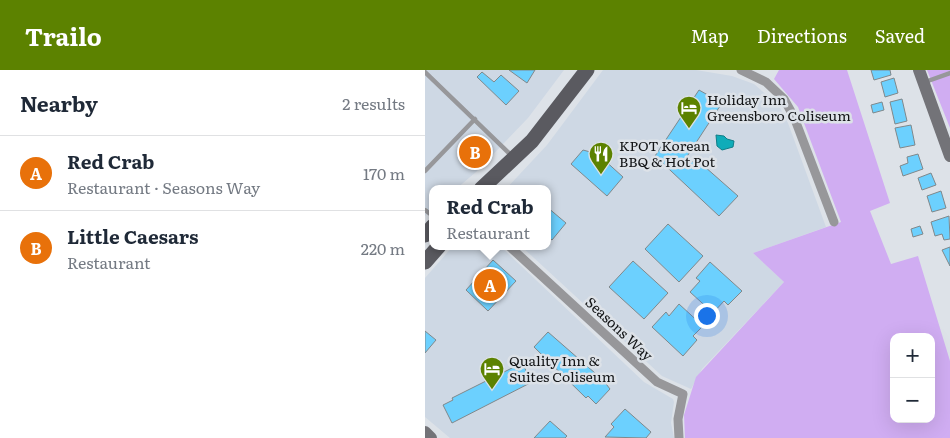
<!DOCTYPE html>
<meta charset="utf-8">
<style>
:root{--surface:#fff;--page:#f6f6f7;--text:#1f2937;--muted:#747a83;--line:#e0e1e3;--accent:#5c8200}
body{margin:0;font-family:Literata,serif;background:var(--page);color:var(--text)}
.controls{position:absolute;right:15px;bottom:15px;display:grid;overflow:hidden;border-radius:10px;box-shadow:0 5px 20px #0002}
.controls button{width:45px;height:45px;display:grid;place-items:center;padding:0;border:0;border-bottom:1px solid var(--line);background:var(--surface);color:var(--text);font:25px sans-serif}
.you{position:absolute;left:281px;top:245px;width:18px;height:18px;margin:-12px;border:4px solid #fff;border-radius:50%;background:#1a73e8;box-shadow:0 0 0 8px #1a73e833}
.badge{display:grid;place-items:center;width:32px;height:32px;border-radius:50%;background:var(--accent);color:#fff;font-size:16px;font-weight:700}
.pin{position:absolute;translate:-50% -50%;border:2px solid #fff;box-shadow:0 1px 5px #0006}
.popup{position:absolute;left:4px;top:115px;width:122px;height:65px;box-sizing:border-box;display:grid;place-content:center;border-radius:10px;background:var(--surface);filter:drop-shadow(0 1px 4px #0005);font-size:16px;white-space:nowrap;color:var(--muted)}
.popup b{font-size:19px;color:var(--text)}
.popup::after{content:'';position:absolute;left:50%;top:100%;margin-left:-10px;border:10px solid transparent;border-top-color:var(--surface)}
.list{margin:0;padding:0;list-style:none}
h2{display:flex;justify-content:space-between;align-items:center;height:65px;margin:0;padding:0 20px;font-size:21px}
h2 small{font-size:16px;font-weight:400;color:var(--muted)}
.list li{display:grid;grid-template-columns:32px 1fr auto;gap:15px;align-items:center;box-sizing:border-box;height:75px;padding:0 20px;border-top:1px solid var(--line)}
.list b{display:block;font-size:19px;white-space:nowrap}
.list p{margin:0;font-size:16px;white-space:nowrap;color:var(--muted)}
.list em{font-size:16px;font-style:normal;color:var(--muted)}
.map{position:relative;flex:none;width:525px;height:368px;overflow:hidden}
header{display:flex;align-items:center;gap:30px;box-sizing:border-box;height:70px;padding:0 25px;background:var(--accent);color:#fff}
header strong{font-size:24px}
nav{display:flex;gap:28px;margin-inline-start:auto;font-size:18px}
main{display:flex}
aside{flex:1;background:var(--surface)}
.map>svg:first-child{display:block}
.built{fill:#ced8e4}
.green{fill:#d0adf2;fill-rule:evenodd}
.water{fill:#0facb9;stroke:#107e88}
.building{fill:#6cd0fe;stroke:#80888b}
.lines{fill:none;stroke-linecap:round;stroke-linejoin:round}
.lane{stroke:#97979a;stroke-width:4.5}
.street{stroke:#97979a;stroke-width:9}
.secondary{stroke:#737378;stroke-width:12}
.primary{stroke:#5a5a60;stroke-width:15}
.labels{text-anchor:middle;stroke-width:5;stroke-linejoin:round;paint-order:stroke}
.poi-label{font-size:14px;fill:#121416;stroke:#dde2e8;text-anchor:start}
.street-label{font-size:14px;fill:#121416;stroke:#dde2e8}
</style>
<header>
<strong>Trailo</strong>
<nav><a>Map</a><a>Directions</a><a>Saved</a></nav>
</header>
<main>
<aside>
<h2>Nearby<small>2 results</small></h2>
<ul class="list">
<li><span class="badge" style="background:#e8710a">A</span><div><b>Red Crab</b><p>Restaurant · Seasons Way</p></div><em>170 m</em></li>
<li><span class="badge" style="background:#e8710a">B</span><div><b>Little Caesars</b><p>Restaurant</p></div><em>220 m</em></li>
</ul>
</aside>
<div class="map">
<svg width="525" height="368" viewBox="0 0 525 368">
<rect width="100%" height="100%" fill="#dde2e8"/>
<path class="built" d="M0,0H139L103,48L51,102L31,119H8L7,139L0,146Z
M178,0H271L307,6L329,14L354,36L363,53L401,157L328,183L359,212L277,299L266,319L237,306L96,176H122V119H81L122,75Z
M28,176H75L219,312L248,329L249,332L246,353L249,368H25L0,347V208Z"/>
<path class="green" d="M354,0H422L465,133L445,141L466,194L493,186L525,291V368H260L259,345L271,307L359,212L328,183L416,152L373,37L349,9ZM469,267H506V349H469Z
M502,0H525V58Z"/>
<path class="water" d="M291,65L299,66L302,69L309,71L308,77L297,80L292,76Z"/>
<path class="building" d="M84,0H110L102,13Z
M446,0H465L466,5L449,10Z
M57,2L69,12L76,5L94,21L81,35L52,7Z
M469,8L473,23L460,27L456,12Z
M274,20L297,33L261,88L267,92L271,89L313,126L294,146L230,86Z
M477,29L482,51L470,54L465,32Z
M457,32L459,40L448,43L446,35Z
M486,55L490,75L475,78L470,58Z
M54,71L63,80L47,97L37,88Z
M170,79L179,81L177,88L198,107L182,126L146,94L158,80L169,83Z
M493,84L498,99L478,106L475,96L483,93L482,87Z
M506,103L511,115L497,120L493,108Z
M516,121L521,138L507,142L502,126Z
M122,137L141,153L127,170L122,166Z
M524,146L525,169L519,170L517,164L510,166L506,152Z
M243,154L278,186L254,212L220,179Z
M495,156L498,164L488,167L486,159Z
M525,177V196L517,180Z
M68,190L91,211L63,241L41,220Z
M208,191L243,223L219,249L184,217Z
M285,192L317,221L303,235L299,231L288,243L265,222L275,211L271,208Z
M254,234L278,256L268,266L272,270L258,286L227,257L241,242L244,246Z
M0,261L11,270L0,283Z
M123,262L178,310L185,319L171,334L163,326L161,328L109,277Z
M97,293L107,312L27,353L18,335L28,330L27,328Z
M200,339L226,362L221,368L180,367L189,357L186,354Z
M125,351L142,366L140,368H109Z"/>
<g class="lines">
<path class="lane" d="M0,2L87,86
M500,12L525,3
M0,101L50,49
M0,140L8,146"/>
<path class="street" d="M316,0L341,12L359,29L369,47L409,152
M84,176L232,312L258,324L253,349L254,368"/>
<path class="secondary" d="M494,0L525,86
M0,362L6,368"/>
<path class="primary" d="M56,119L107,71L162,0
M0,165L8,156
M0,192L14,176"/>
</g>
<defs>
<symbol id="hotel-pin" viewBox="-11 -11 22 30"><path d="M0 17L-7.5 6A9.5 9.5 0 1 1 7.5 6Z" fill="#5c8200" stroke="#dde2e8"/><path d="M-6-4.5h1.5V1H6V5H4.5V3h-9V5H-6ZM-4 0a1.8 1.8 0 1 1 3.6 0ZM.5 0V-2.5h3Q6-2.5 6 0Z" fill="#fff"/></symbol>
<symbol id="restaurant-pin" viewBox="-11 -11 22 30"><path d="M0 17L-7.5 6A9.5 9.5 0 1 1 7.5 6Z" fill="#5c8200" stroke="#dde2e8"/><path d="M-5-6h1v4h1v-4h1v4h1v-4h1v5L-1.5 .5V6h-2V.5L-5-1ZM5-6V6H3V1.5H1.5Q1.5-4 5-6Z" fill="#fff"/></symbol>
</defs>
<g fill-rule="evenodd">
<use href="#hotel-pin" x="250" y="24" width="28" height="38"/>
<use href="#restaurant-pin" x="162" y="70" width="28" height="38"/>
<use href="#hotel-pin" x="53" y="285" width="28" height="38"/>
</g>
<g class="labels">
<g class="poi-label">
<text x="282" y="35">Holiday Inn<tspan x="282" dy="16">Greensboro Coliseum</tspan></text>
<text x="194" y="81">KPOT Korean<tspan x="194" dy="16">BBQ &amp; Hot Pot</tspan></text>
<text x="84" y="296">Quality Inn &amp;<tspan x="84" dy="16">Suites Coliseum</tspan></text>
</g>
<g class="street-label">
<text transform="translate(194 259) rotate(43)" y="5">Seasons Way</text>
</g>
</g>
</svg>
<div class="controls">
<button>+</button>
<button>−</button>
</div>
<div class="you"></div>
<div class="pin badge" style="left:65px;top:215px;background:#e8710a">A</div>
<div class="popup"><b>Red Crab</b>Restaurant</div>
<div class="pin badge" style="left:50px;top:82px;background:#e8710a">B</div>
</div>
</main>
